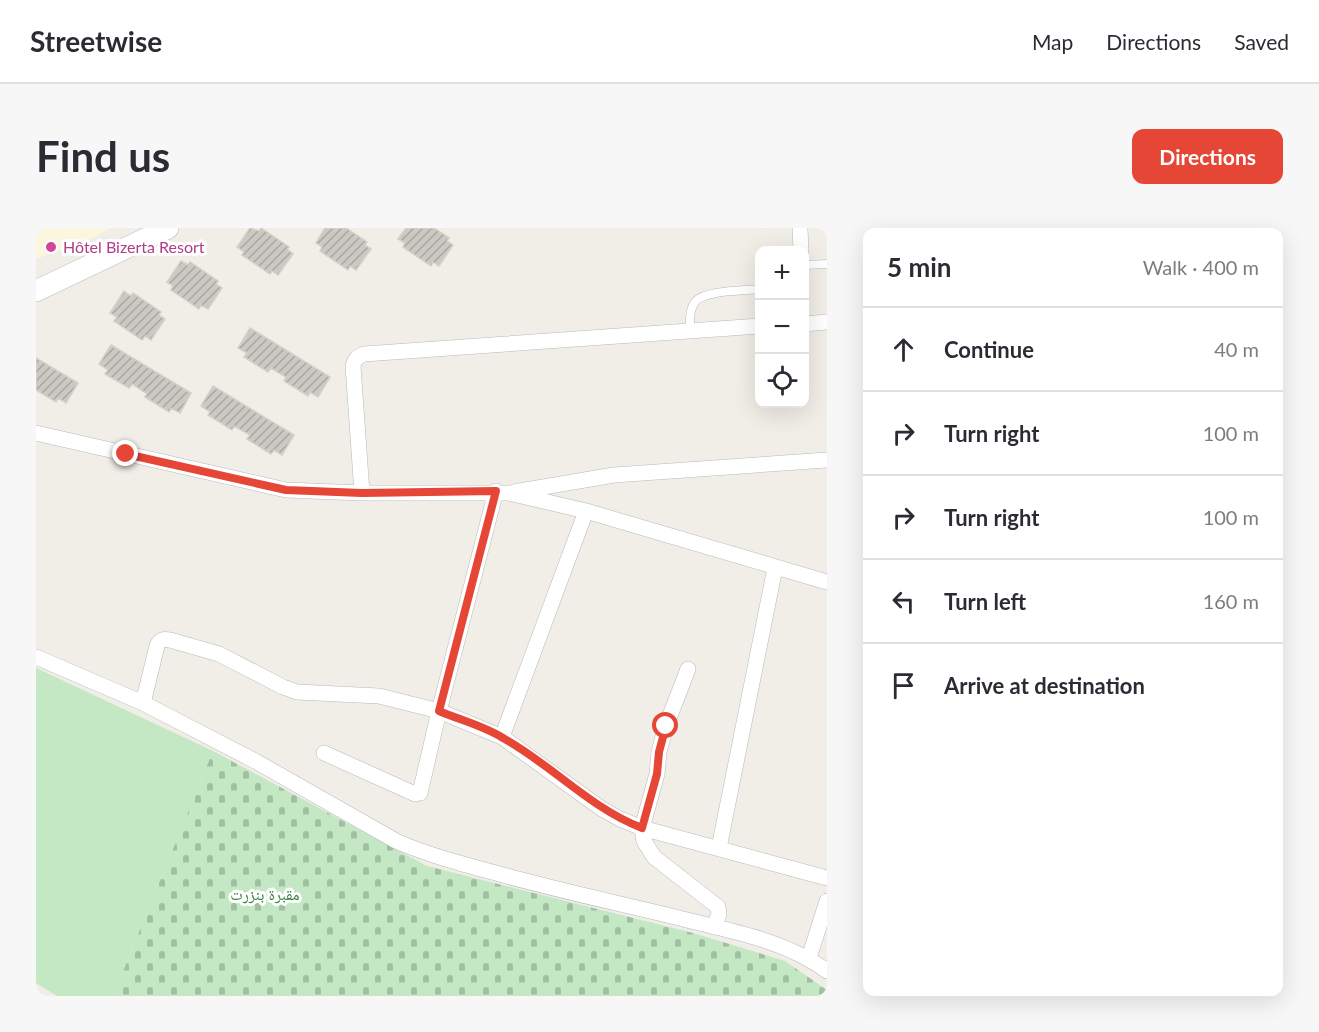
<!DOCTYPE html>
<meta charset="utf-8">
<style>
:root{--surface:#fff;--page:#f7f7f7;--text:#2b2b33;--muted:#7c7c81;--line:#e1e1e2;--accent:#e64636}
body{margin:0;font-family:Lato,"Noto Naskh Arabic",sans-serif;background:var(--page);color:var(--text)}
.controls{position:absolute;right:18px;top:18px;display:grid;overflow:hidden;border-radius:12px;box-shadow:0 6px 24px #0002}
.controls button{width:54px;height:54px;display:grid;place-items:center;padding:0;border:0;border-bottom:2px solid var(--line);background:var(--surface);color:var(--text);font:30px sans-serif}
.stop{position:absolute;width:18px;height:18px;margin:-14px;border:4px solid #e64636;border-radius:50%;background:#fff}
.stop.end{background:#e64636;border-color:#fff;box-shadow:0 2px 6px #0008}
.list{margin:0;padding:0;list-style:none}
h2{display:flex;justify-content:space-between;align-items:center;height:78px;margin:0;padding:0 24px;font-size:26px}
h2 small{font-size:20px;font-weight:400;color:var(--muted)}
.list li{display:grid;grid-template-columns:39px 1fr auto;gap:18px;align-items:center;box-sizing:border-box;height:84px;padding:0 24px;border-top:2px solid var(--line)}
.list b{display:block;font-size:22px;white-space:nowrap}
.list em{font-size:20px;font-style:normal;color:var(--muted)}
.icon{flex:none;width:33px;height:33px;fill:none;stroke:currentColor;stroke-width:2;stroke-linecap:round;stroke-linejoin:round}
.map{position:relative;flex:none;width:791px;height:768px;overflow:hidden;border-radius:12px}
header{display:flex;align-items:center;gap:36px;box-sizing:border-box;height:84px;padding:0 30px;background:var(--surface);border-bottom:2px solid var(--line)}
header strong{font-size:28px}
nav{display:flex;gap:33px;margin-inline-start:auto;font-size:21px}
.intro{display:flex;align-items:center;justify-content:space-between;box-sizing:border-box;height:144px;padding:0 36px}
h1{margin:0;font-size:42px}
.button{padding:15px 27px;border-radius:12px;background:var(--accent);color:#fff;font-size:21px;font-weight:700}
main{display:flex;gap:36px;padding:0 36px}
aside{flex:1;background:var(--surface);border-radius:12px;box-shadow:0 6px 24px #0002}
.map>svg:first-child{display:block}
.commercial{fill:#fdf6de}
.grass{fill:#c4e7c4}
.cemetery{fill:url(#cemetery-stones)}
.building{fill:url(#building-hatch);stroke:#d5d0c5;stroke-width:1.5}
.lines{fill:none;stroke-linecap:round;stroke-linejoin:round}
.service-casing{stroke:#b7b9bd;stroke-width:9}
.minor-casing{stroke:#b7b9bd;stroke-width:16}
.secondary-casing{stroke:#b8bbc0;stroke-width:22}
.service{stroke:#fff;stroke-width:8}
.minor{stroke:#fff;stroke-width:15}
.secondary{stroke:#fff;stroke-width:21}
.route{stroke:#e64636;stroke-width:8}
.hotel-dot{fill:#d1479c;stroke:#fff;stroke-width:2}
.labels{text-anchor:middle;stroke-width:6;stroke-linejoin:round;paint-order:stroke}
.hotel-label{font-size:16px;fill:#b23c85;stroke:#fff;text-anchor:start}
.park-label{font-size:16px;fill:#37843c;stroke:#fff}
</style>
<header>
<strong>Streetwise</strong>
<nav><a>Map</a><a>Directions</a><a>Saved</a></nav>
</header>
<div class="intro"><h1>Find us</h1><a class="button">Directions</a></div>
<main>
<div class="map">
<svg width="791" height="768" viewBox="0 0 791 768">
<defs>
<pattern id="cemetery-stones" width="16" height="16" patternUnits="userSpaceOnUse" patternTransform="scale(1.5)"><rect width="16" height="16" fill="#c4e7c4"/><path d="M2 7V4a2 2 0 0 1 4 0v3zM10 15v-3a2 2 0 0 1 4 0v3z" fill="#a2bfa3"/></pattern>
<pattern id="building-hatch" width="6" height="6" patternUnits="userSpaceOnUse" patternTransform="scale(1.5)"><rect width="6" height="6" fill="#ccc9c4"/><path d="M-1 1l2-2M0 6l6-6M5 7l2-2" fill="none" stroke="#a9a7a3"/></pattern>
</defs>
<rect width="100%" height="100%" fill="#f0eee6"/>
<path class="commercial" d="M0,0H73L62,8L0,31Z"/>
<path class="grass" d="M0,440L177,523L77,768H21L0,755Z"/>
<path class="cemetery" d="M177,523L391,638L657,705L749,733L791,762V768H77Z"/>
<path class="building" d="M214,0L223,3L225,0L253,19L251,21L257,26L242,47L236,43L234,46L206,27L208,24L201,19Z
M289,0H310L331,14L329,17L335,21L320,42L314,38L312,42L284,23L286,19L280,15Z
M370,0H398L413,10L411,13L417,17L403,38L397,34L395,38L367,19L369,15L362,11Z
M145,33L152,37L154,34L182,53L180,56L186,60L172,81L165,77L163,81L135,62L137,58L131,54Z
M88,63L95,68L97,65L125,84L123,87L129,91L115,112L109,108L106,112L78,93L81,89L74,85Z
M214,100L294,149L282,169L274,164L272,168L248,153L250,149L235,140L232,144L208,129L211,125L202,120Z
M75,117L155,165L144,185L135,180L133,184L109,169L111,166L96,156L93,160L69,146L72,142L63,136Z
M0,130L42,155L30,175L22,170L20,174L0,162Z
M177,158L258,207L246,227L238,222L235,226L211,211L214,207L198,198L196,202L172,187L174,184L165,178Z"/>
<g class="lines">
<defs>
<path id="service" d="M768,37L791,36
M654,102C654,93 653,82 659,74C668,62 708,63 724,61"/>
<path id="minor" d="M764,0L765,22
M768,96L791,94
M0,205L250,262L326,265H473L550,283L791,354
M478,264L578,247L791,232
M326,265L317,138C319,131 321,129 328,126L724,98
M0,429L107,475L221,534L360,613C392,627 426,636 460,645C523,663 587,676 651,692C699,704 750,713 791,743
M652,441L630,498L623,524L621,546L606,600L608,613L618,629L682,679L683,686L678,699
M107,475L121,418C124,411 127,411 134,412L183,426L247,459L261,464L343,468L403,483L466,509L566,581L584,591L606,600L791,650
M466,509L550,283
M288,525L379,566L384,565L403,483L460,263
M683,620L739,340
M773,730L791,673"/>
<path id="secondary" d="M0,63L132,0"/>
</defs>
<use href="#service" class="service-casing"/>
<use href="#minor" class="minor-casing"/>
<use href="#secondary" class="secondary-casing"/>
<use href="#service" class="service"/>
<use href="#minor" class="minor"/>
<use href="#secondary" class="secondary"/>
</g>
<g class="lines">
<path class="route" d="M90,226L250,262L326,265L460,263L403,483C424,492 448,498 467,510C516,537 554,580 606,600L621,546L623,524L630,498"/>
</g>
<circle class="hotel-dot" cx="15" cy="19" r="6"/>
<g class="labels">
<g class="hotel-label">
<text x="27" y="25">Hôtel Bizerta Resort</text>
</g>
<g class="park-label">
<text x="229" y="672">مقبرة بنزرت</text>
</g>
</g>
</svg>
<div class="controls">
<button>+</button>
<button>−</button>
<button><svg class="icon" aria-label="locate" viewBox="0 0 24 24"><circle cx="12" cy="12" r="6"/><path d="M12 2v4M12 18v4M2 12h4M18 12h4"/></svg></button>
</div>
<div class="stop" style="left:630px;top:498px"></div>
<div class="stop end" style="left:90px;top:226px"></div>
</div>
<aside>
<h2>5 min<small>Walk · 400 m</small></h2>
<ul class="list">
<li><svg class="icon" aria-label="ahead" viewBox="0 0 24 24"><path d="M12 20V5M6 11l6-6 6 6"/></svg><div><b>Continue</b></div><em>40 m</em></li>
<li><svg class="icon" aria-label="right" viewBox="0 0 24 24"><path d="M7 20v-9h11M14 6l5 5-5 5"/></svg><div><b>Turn right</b></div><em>100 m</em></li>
<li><svg class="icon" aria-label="right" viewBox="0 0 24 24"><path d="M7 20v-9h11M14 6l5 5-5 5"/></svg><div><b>Turn right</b></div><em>100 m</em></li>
<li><svg class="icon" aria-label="left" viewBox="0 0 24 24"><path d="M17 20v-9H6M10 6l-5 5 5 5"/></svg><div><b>Turn left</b></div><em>160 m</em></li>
<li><svg class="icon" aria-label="arrive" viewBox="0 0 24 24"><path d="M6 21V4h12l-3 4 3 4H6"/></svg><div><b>Arrive at destination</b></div></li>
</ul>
</aside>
</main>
